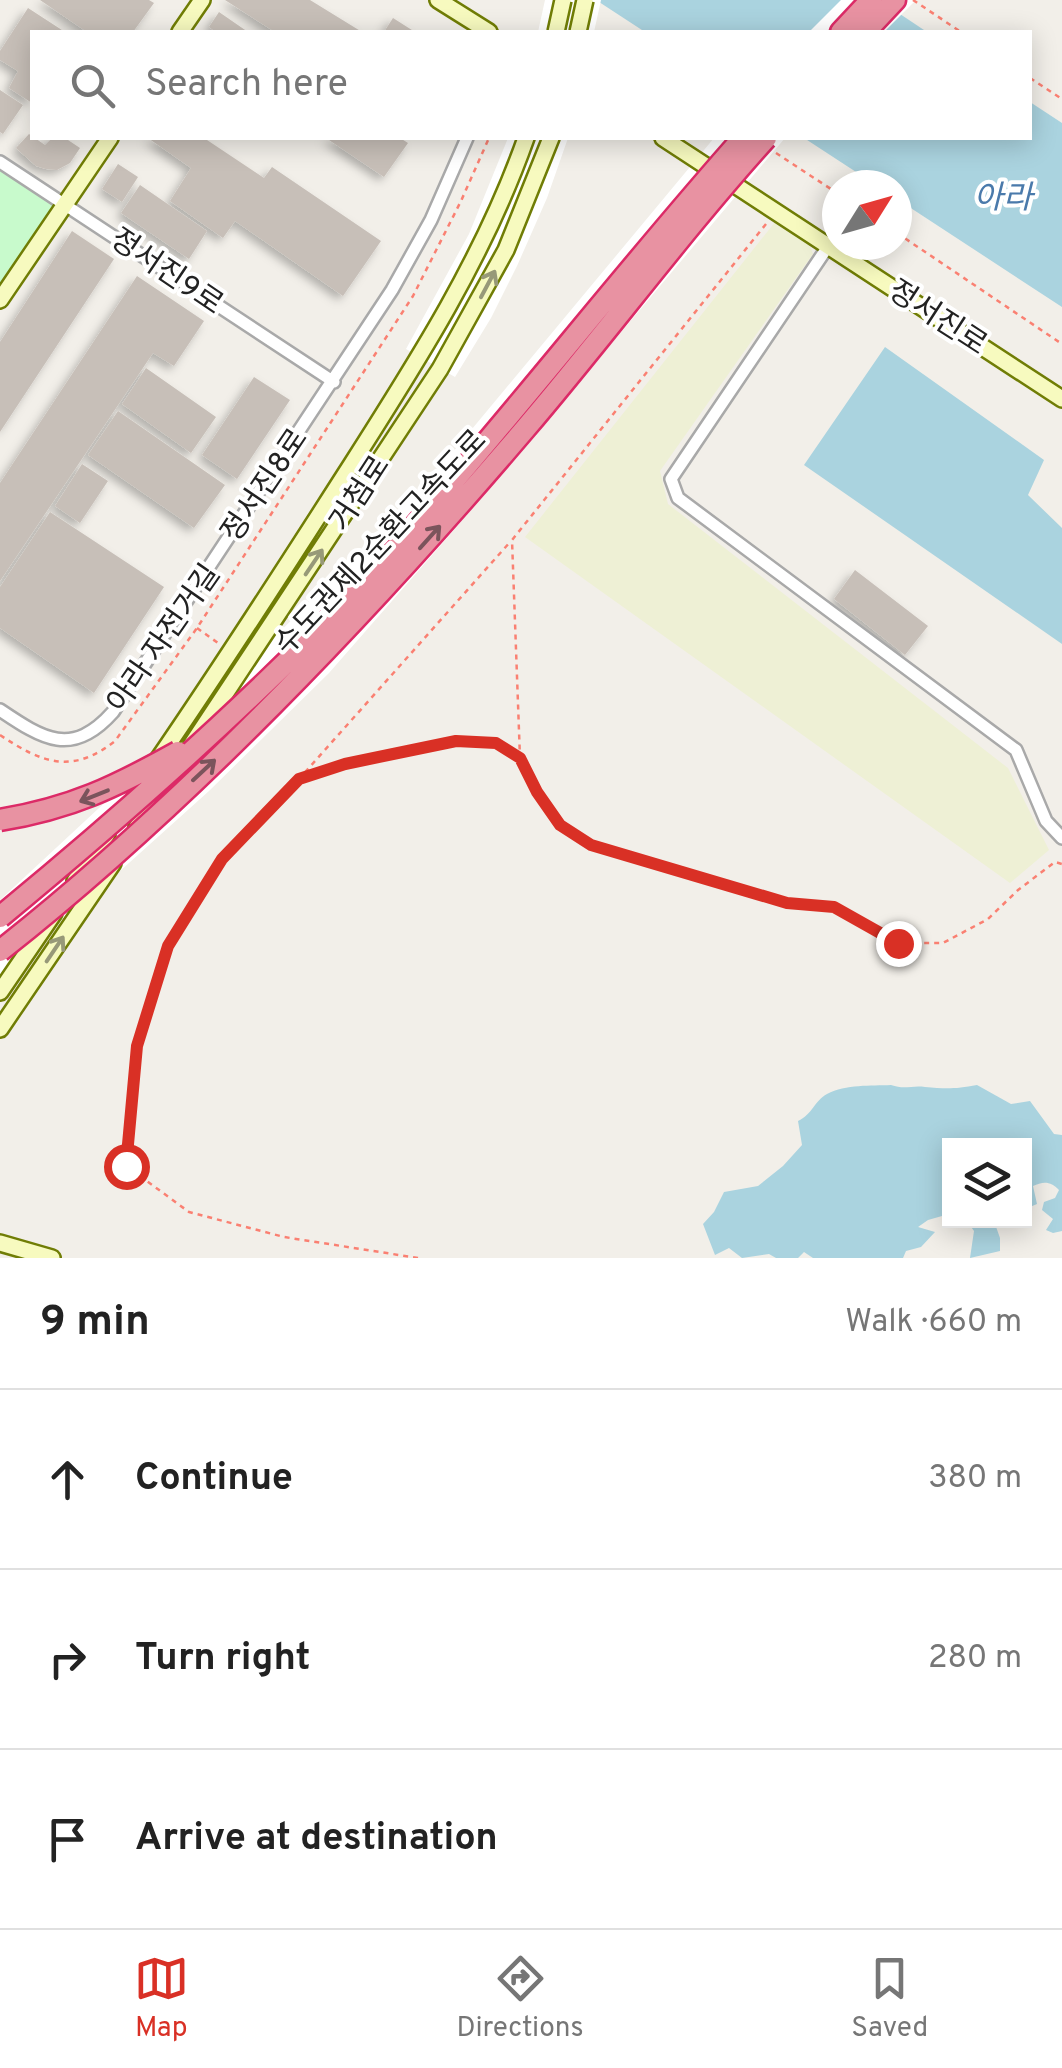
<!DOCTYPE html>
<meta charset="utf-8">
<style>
:root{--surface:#fff;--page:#f6f6f6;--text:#222;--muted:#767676;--line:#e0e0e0;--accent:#d93025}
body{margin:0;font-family:Overpass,"Noto Sans KR",sans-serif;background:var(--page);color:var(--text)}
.controls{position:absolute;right:30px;bottom:30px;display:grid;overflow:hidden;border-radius:0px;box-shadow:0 5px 25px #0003}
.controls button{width:90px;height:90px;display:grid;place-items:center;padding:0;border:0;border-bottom:2px solid var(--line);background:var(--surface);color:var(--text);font:50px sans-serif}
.compass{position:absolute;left:822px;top:170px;width:90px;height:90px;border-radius:50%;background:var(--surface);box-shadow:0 5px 25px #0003;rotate:53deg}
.stop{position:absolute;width:30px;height:30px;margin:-22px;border:8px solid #d93025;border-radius:50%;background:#fff}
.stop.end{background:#d93025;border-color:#fff;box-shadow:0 2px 10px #0008}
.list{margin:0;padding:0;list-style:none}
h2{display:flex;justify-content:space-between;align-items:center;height:130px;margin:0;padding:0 40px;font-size:42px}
h2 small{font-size:32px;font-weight:400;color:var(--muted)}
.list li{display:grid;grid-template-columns:65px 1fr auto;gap:30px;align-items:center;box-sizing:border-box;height:180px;padding:0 40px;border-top:2px solid var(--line)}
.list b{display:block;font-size:38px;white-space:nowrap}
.list em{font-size:32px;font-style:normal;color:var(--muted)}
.icon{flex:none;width:55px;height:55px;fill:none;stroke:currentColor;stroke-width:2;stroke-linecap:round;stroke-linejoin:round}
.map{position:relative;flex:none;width:1062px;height:1258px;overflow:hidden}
.search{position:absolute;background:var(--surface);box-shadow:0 5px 25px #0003;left:30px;right:30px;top:30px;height:110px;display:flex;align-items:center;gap:25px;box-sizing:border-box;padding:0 35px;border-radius:0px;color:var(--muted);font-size:38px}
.sheet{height:670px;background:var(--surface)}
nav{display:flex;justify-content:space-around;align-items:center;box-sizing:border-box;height:140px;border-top:2px solid var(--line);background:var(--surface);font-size:28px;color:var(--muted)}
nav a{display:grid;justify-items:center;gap:5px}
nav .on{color:var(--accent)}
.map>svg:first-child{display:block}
.farmland{fill:#eef0d5}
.park{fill:#c8facc}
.water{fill:#aad3df}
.pier{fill:#fff}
.building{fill:#c7bfb8;filter:url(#shadow)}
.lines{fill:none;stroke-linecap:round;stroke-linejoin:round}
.street-casing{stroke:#a9a9a9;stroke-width:16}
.secondary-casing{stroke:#707d05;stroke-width:20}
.highway-casing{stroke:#dc2a67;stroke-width:25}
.path{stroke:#fa8072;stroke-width:2.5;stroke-dasharray:5 5;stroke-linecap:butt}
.street{stroke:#fff;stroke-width:11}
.secondary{stroke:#f7fabf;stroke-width:15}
.highway{stroke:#e892a2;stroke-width:20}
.secondary-bridge-casing{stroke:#707d05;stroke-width:20;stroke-linecap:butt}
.highway-bridge-casing{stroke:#dc2a67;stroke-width:25;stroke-linecap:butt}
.secondary-bridge{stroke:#f7fabf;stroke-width:15}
.highway-bridge{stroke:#e892a2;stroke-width:20}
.oneway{stroke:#979978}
.oneway2{stroke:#7b545c}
.route{stroke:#d93025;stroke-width:12}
.labels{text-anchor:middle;stroke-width:8;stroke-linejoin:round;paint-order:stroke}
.street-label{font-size:30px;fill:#222;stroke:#fff}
.water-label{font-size:32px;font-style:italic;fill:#4a7aab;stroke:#fff}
</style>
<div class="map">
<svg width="1062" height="1258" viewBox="0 0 1062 1258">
<defs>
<filter id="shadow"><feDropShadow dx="-4.5" dy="4.5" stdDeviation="5" flood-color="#0004"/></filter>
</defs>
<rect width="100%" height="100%" fill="#f2efe9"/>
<path class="farmland" d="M775,222L808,240L813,254L660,471L668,504L1008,768L1049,850L1010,883L525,537Z"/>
<path class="park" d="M0,171L57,206L0,290Z"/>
<path class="water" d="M596,0H879L927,32H645Z
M1030,102L1062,123V307L897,199V185H876L804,138H1030Z
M885,347L1044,460L1028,495L1062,528V644L804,465Z
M891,1085C905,1090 912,1085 925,1087C946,1089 956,1089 977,1085L1011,1104L1030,1101L1054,1134L1062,1135V1231L1053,1233L1046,1230L1053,1219L1042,1210L1044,1202L1055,1198L1059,1190C1051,1181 1043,1181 1033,1186L1037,1204L1025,1209L1024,1146H950L949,1214L928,1220L918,1227L935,1232L921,1247L906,1251L903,1258H813L804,1252L798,1258H776L769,1254L742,1258L729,1248L715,1255L703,1224L714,1212L724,1192L758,1186L783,1166L802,1145L798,1121C812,1115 815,1100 827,1094C846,1084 871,1086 891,1085Z
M967,1221H994L1000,1238V1251L970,1258L974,1231Z"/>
<path class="pier" d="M545,0H601L594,32H538Z
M841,0H916L884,32H809Z
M508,138H568L547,198L517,266L491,318L455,377L406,349L469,234Z
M714,138H785L454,530L329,673L209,791L0,979V900L113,795L128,769L151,753L215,697L423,488Z"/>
<path class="building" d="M40,0H149L154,3L133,32H87Z
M225,0H310L362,32H275Z
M28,8L65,32H32V103L9,88L18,71L0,60V51Z
M219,12L248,32H216L209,27Z
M393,18L415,32H384Z
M0,90L23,105L3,134L0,132Z
M29,134L45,145L52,138H65L80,148L70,163L57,170L46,169L36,166L16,148Z
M148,138H204L264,178L272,167L381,241L343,296L235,221L223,238L170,201L191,168Z
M326,138H400L408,143L384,177Z
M118,164L138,177L122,202L102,189Z
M140,185L207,231L189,259L121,213Z
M72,231L114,259L0,432V342Z
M137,276L204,321L174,366L153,353L0,581V483Z
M146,368L216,417L191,453L122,404Z
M254,377L290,400L237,479L202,455Z
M118,411L225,485L194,528L88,455Z
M82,464L108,481L80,523L55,506Z
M50,512L164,587L94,693L0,628V587Z
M855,570L928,626L905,655L834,599Z"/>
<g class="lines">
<defs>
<path id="street" d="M0,162L334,382
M829,245L671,479L678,498L1016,750L1046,821L1062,838
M0,710C43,739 72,758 113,712L392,290L431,220L467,138"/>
<path id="secondary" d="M438,0L489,32
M180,32L202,0
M663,138L1062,399
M0,300L110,138
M192,744L440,369L506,250L551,138
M157,761C222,666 284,570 346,473C415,365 483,260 526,138
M137,827L168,779
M75,881L107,834
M0,992L54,913
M0,1029L113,863
M0,1243L52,1258"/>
<path id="highway" d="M841,32L871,0
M865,32L895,0"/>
</defs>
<use href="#street" class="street-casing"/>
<use href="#secondary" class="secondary-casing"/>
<use href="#highway" class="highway-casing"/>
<path class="path" d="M913,0L961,32
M1030,78L1062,99
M776,153L837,193
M766,224L512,540L520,758L537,792L560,825L591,845L787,903L834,907L897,943H943L988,919L1018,890L1055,862L1062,864
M897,233L1062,344
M197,628L218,643
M0,735C42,763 72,775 115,741L197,628L413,296L461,201L489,138
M301,778C349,762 442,735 492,743C501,744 511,752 519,757
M418,1258L284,1237L189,1212L125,1165L137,1046L168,946L222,859L299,779L511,541"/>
<use href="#street" class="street"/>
<use href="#secondary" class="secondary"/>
<use href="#highway" class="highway"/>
<defs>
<path id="secondary-bridge" d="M556,32L563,0
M578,32L585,0"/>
<path id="highway-bridge" d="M0,820C72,808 115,787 178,752
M0,917C125,814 247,706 359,589C387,560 413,528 439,498C542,379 639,255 743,138
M0,951C190,801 368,613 525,429C607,333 682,231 766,138"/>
</defs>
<use href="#secondary-bridge" class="secondary-bridge-casing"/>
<use href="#highway-bridge" class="highway-bridge-casing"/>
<use href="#secondary-bridge" class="secondary-bridge"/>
<use href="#highway-bridge" class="highway-bridge"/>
</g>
<defs><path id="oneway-shaft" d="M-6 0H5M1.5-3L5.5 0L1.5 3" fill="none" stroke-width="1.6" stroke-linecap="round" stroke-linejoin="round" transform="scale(2.5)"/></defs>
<g class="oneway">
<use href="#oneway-shaft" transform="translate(488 284) rotate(-62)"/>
<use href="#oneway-shaft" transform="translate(314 562) rotate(-56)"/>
<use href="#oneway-shaft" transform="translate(55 949) rotate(-56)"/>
</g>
<g class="oneway2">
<use href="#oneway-shaft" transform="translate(430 537) rotate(-48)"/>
<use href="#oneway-shaft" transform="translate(204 770) rotate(-43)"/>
<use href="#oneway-shaft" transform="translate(94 796) rotate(158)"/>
</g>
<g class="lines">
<path class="route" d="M126,1166L137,1046L168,946L222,859L299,779L345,764L456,741L496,743L520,758L537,792L560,825L591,845L787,903L834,907L898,943"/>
</g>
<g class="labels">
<g class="street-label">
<text transform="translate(167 271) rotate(34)" y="10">정서진9로</text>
<text transform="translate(938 317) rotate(33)" y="10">정서진로</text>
<text transform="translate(264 485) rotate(-56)" y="10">정서진8로</text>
<text transform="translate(359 493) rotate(-57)" y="10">거첨로</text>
<text transform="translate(380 542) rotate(-47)" y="10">수도권제2순환고속도로</text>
<text transform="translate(163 638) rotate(-55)" y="10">아라 자전거길</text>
</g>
<g class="water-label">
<text x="1003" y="208">아라</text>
</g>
</g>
</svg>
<div class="controls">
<button><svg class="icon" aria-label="layers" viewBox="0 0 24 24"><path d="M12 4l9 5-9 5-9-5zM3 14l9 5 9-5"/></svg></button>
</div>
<svg class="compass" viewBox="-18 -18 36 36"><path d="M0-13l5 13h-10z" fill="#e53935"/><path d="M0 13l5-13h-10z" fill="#767676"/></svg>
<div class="stop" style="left:126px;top:1166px"></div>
<div class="stop end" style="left:898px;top:943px"></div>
<div class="search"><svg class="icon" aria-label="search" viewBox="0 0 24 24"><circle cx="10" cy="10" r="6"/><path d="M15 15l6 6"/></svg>Search here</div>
</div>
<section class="sheet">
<h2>9 min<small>Walk · 660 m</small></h2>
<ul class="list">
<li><svg class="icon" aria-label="ahead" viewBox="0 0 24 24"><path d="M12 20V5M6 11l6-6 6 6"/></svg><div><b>Continue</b></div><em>380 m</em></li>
<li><svg class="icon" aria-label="right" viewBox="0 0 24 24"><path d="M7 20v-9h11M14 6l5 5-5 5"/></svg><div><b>Turn right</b></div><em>280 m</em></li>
<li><svg class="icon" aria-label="arrive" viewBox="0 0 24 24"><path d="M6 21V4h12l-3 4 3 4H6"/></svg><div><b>Arrive at destination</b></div></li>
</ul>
</section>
<nav>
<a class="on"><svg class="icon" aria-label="map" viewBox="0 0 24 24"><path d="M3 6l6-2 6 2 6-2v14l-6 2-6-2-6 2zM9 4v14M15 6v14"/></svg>Map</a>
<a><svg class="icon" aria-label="directions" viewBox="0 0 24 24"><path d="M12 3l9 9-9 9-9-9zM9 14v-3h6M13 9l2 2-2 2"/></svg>Directions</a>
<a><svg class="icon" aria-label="saved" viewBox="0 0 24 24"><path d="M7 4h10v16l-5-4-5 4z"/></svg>Saved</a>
</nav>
